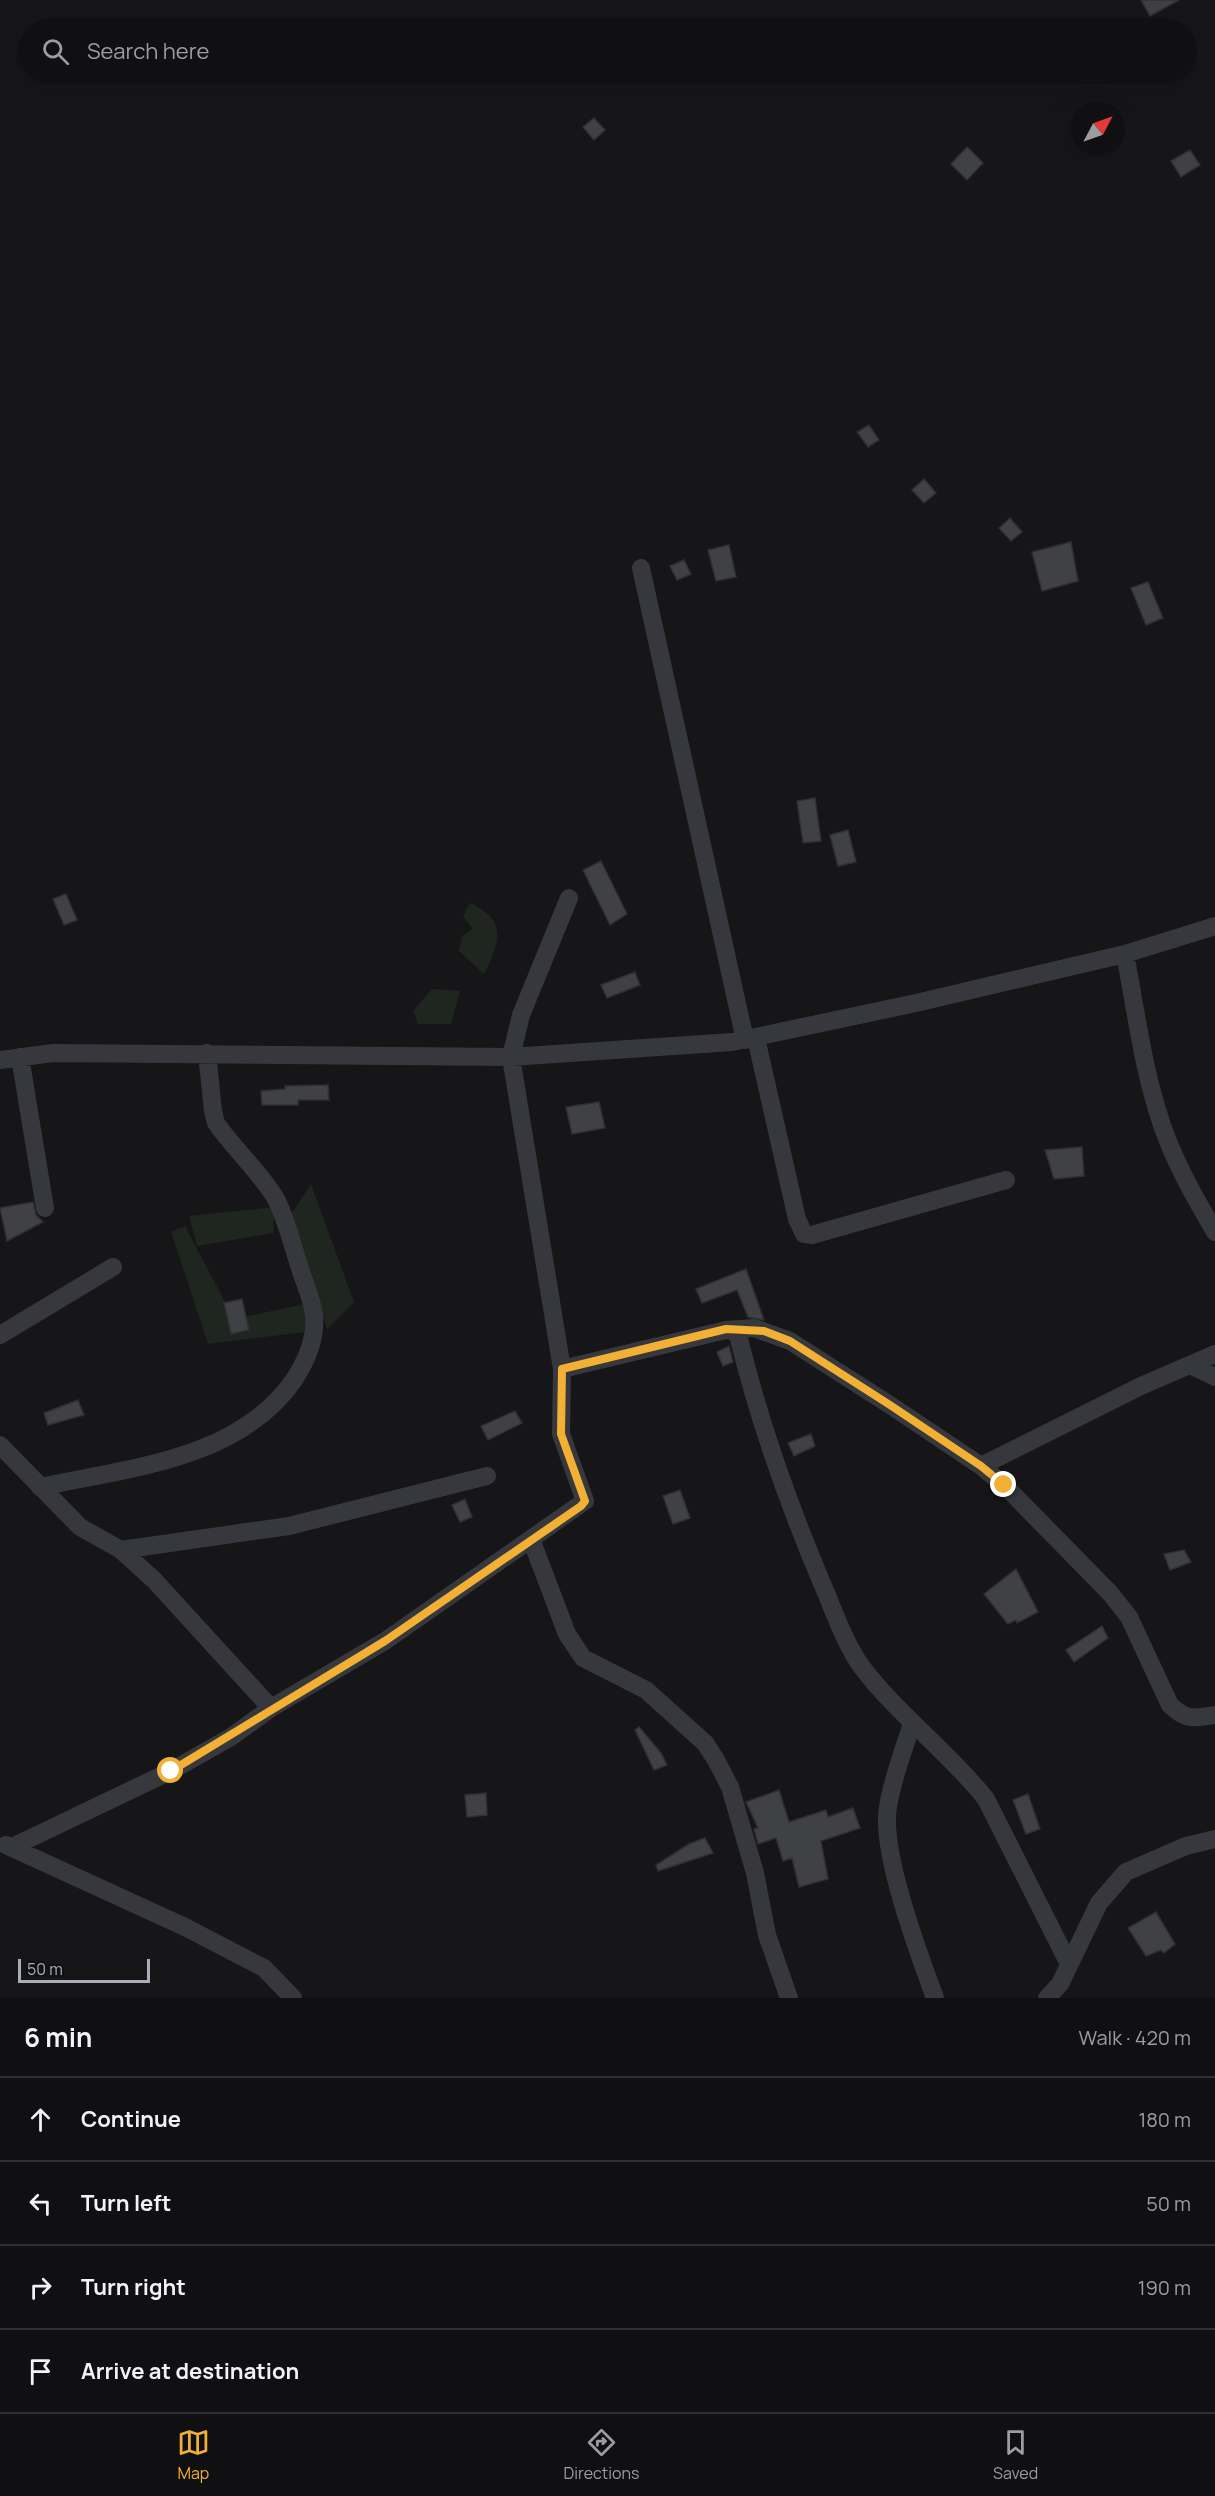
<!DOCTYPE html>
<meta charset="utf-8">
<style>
:root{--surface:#101012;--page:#19191b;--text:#f1f3f6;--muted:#9c9d9f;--line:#303032;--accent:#f2b134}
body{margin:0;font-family:Manrope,sans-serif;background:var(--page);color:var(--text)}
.compass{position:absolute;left:1071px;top:102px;width:54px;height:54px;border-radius:50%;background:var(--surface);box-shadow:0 6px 24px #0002;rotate:49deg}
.scale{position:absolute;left:18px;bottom:15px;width:132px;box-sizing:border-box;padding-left:6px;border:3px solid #a8adb8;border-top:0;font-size:16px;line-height:21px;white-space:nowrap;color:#a8adb8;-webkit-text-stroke:4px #111113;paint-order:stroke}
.stop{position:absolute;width:18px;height:18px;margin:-14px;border:4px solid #f2b134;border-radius:50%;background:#fff}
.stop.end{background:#f2b134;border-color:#fff;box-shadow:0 2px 6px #0008}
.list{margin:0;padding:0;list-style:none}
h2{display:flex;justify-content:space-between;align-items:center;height:78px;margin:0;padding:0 24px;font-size:26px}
h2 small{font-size:20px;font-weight:400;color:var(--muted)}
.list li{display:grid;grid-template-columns:39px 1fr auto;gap:18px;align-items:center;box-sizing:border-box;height:84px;padding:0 24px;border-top:2px solid var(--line)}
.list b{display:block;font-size:22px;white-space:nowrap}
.list em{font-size:20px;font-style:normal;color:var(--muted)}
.icon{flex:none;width:33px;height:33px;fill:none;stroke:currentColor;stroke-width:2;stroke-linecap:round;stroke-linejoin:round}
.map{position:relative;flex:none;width:1215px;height:1998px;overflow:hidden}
.search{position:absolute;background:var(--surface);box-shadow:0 6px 24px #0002;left:18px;right:18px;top:18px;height:66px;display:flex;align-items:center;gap:15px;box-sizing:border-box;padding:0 21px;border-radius:33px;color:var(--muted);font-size:22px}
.sheet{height:414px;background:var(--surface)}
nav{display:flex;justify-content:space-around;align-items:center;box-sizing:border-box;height:84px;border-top:2px solid var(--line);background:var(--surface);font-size:16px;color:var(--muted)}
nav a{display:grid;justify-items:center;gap:3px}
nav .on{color:var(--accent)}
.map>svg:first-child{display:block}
.green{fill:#1e261f}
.building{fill:#404145;stroke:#303034;stroke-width:1.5}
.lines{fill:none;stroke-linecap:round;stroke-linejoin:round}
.minor{stroke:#37383d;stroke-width:18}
.route{stroke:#f2b134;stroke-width:8}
</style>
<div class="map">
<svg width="1215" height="1998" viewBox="0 0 1215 1998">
<rect width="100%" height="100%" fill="#161618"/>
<path class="green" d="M470,903C508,920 500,943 484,974L459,951L462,936L473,929L463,916Z
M432,989L460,991L451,1024H418L413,1011Z
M311,1184L354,1302L327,1329L289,1218Z
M275,1207L273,1233L197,1246L189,1216Z
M185,1226L234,1319L310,1303L314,1331L208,1344L171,1232Z"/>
<path class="building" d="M1141,0H1179L1150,16Z
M594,118L605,130L594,140L583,127Z
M967,147L983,163L967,180L951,164Z
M1190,150L1200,165L1181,177L1171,161Z
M869,425L879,440L868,447L857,432Z
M924,479L936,493L924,503L912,490Z
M1010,518L1022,532L1011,541L999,528Z
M1071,542L1078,581L1042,591L1032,552Z
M729,545L736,577L716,581L708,550Z
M684,560L691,574L677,580L670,566Z
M1148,582L1163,618L1146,625L1131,588Z
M815,798L821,841L803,843L797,801Z
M848,830L856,862L838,866L830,835Z
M601,861L627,914L610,925L583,870Z
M66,894L77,920L64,925L53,899Z
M635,972L640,985L607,998L601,985Z
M328,1085L329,1100H298V1105H262L261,1091L285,1089V1086Z
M599,1102L605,1128L572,1134L566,1107Z
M1082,1147L1084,1176L1054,1179L1045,1150Z
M33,1202L36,1215L43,1222L7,1241L0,1208Z
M746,1269L764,1320L748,1317L737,1290L702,1303L696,1289Z
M242,1299L249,1330L231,1334L224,1303Z
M729,1346L733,1362L723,1366L717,1352Z
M78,1400L84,1415L48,1425L44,1413Z
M515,1411L522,1423L488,1440L481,1426Z
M811,1434L815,1446L794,1456L788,1443Z
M680,1490L690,1518L673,1524L663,1496Z
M465,1499L472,1517L460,1522L452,1505Z
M1184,1550L1191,1562L1170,1570L1164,1554Z
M1016,1569L1038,1612L1017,1623L1016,1620L1008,1624L984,1594Z
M1102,1626L1108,1638L1074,1662L1066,1650Z
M639,1727L661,1753L667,1765L654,1770L635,1730Z
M779,1790L789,1822L826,1810L828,1817L853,1808L860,1828L821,1841L828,1879L799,1887L792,1858L783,1861L776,1838L758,1844L754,1829L758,1828L746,1802Z
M486,1793L487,1815L467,1817L465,1795Z
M1028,1794L1040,1829L1026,1834L1013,1800Z
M705,1838L713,1853L658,1871L656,1865L689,1844Z
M1156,1912L1175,1944L1164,1953L1161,1950L1146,1956L1128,1928Z"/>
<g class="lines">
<path class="minor" d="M641,568L745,1040
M1125,954C1136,1011 1143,1070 1162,1125C1175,1163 1195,1198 1215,1232
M756,1038L797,1219L804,1234L812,1235L1006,1180
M20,1057L45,1208
M0,1060L53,1053L511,1057L732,1042L916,1003L1125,954L1215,926
M732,1331L738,1335C759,1421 789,1506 824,1588C835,1614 845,1643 861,1666C898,1715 948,1751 986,1799L1069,1964
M0,1335L113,1267
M1190,1365L1215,1377
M562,1369L726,1330L754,1328L790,1341L890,1405L981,1466L1004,1485L1110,1593L1129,1617L1170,1705C1187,1721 1193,1718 1215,1715
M0,1445L80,1527L121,1550L154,1580L271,1708
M981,1466L1141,1386L1215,1354
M40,1487C129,1468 238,1460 294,1380C307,1360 316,1339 314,1316C313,1300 304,1283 300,1268C292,1245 287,1220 276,1199C260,1172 234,1149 216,1123L213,1111L207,1053
M531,1539L567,1634L583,1658L646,1690L705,1743L716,1760L730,1787L755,1873L767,1935L789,1998
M121,1550L289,1526L487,1476
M912,1723C904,1750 892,1779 888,1807C880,1851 919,1954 935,1998
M6,1845L185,1927L264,1968L293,1998
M12,1847L171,1771L231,1737L271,1708L385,1641L585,1501L561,1434L562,1369L511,1057L521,1015L569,898
M1047,1998L1060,1984L1099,1903L1126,1872L1186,1846L1215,1839"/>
</g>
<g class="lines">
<path class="route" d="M171,1771L385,1641L581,1506L585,1501L561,1434L562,1369L726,1329L764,1331L790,1341L890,1405L981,1466L1004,1485"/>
</g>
</svg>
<svg class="compass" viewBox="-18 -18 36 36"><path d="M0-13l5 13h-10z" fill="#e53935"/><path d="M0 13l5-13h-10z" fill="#9c9d9f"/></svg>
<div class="scale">50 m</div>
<div class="stop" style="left:171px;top:1771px"></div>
<div class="stop end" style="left:1004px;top:1485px"></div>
<div class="search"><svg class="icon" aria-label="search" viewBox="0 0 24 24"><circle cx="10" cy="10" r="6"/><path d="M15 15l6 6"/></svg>Search here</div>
</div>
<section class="sheet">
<h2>6 min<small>Walk · 420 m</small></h2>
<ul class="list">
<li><svg class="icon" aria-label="ahead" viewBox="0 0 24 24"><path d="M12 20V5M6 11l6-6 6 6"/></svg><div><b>Continue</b></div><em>180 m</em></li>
<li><svg class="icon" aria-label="left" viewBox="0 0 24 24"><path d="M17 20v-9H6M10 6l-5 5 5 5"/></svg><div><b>Turn left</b></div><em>50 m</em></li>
<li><svg class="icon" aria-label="right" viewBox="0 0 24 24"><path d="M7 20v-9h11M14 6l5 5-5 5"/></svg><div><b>Turn right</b></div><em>190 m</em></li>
<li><svg class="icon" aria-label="arrive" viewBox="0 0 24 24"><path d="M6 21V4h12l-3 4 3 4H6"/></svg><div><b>Arrive at destination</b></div></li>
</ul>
</section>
<nav>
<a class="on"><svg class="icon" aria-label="map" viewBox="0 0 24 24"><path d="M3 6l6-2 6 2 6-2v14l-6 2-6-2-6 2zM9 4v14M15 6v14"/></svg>Map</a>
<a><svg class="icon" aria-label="directions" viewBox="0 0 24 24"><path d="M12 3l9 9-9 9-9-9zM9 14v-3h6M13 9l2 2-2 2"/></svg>Directions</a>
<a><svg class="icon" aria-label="saved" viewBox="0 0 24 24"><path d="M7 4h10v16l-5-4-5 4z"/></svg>Saved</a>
</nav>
